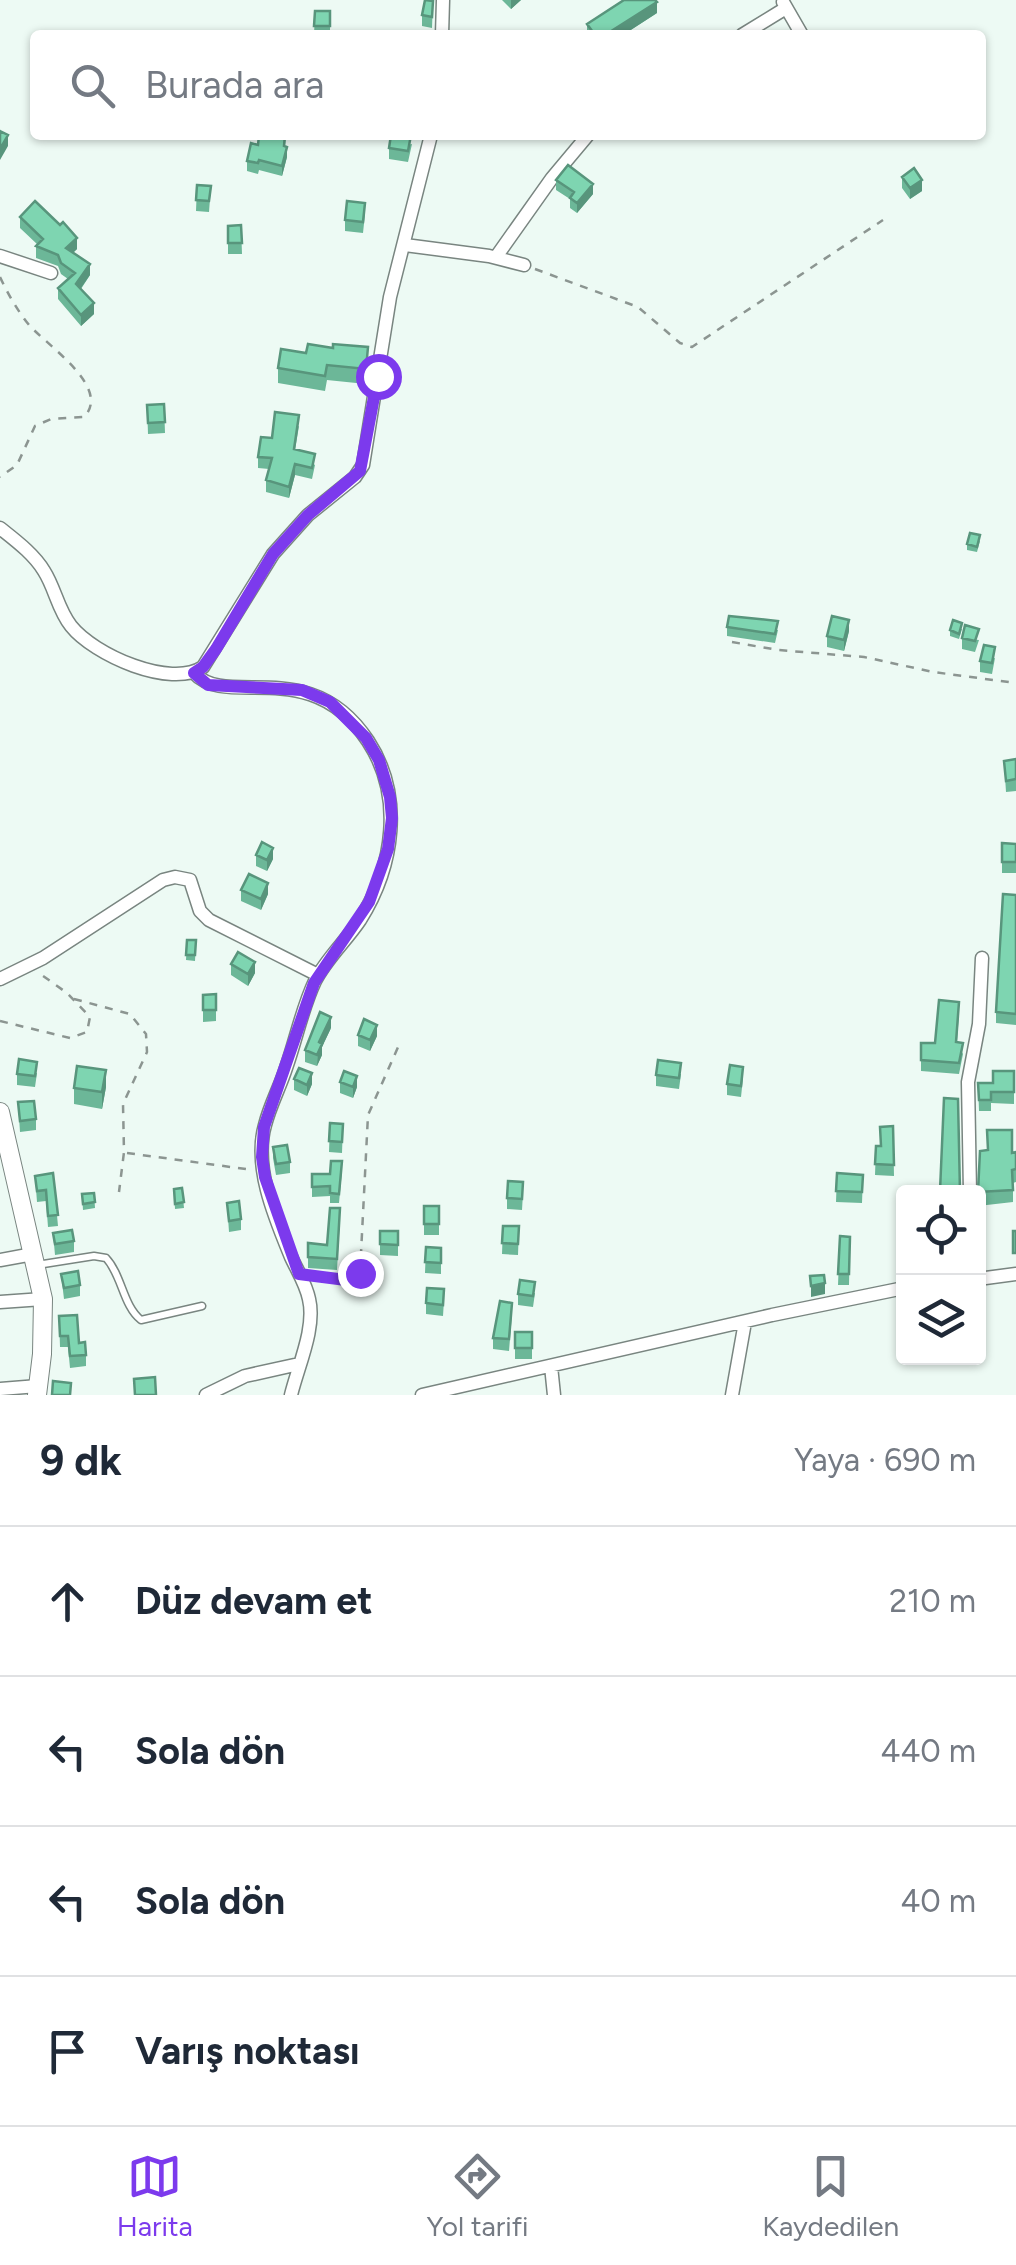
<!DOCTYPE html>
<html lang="tr">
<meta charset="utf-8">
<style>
:root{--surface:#fff;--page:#f2f2f3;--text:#1f2937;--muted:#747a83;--line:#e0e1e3;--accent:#7c3aed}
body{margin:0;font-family:Figtree,sans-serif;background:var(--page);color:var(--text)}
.controls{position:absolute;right:30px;bottom:30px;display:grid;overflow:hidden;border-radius:10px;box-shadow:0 2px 8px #0004}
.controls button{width:90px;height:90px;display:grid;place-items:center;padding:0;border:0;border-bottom:2px solid var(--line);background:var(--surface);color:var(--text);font:50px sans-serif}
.stop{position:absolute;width:30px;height:30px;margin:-22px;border:8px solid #7c3aed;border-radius:50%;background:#fff}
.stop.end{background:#7c3aed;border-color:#fff;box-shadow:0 2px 10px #0008}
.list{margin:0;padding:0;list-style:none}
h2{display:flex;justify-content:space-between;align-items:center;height:130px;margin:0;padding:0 40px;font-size:42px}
h2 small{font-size:32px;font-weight:400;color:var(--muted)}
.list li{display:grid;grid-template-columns:65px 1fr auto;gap:30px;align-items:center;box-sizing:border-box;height:150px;padding:0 40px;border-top:2px solid var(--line)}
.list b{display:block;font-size:38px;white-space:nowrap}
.list em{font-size:32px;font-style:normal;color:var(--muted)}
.icon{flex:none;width:55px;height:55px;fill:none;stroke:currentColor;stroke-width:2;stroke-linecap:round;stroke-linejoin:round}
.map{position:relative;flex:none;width:1016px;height:1395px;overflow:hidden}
.search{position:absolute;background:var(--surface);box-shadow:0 2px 8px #0004;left:30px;right:30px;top:30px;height:110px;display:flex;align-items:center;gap:25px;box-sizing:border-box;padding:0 35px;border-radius:10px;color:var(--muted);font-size:38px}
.sheet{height:730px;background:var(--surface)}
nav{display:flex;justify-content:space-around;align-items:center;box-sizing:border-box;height:140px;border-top:2px solid var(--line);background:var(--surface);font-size:28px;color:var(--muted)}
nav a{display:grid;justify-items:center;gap:5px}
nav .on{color:var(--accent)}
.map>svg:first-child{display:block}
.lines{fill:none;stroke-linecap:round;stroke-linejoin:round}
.lane-casing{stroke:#798580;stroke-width:9}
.street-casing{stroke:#798580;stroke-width:15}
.secondary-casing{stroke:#798580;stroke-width:20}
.path{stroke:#8c9591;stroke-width:2.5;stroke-dasharray:8 8;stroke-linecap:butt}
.lane{stroke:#fff;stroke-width:6}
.street{stroke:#fff;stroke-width:12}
.secondary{stroke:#fff;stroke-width:18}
.wall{fill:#6cb798}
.shaded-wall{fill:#58957c}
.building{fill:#7ed5b1;stroke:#58957c;stroke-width:2.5}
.route{stroke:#7c3aed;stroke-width:12}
</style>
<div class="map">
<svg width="1016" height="1395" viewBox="0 0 1016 1395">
<rect width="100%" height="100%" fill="#edfaf4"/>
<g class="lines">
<defs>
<path id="lane" d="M37,1265L94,1256L106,1258C122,1275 123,1306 141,1320L202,1306"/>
<path id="street" d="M783,2L802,35
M442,35L443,0
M742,35L786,8
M405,245L489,256L524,265
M0,256L51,273
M496,257L552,178L588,135
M0,528C15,540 34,554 44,571C55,588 58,610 71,626C94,655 171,689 203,667L273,554L308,515L355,477L363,465L390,297L431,135
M194,673C228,710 310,653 368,741C404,796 394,866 360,920C346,941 326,959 315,981C302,1008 296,1040 286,1068C280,1087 270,1105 265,1125C253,1167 275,1218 291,1257C297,1270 306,1284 309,1299C316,1328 298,1366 291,1395
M0,979L43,958L163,880L175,877L190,880L200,911L209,920L318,975
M970,1192L968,1082L979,1024L982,958
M0,1260L33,1254
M978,1279L1016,1274
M0,1302L43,1299
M551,1366L554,1395
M0,1389L38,1386
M206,1395L245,1376L299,1364
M422,1395L772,1315L904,1288
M732,1395L745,1322"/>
<path id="secondary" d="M0,1112L43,1299L42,1354L37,1395"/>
</defs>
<use href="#lane" class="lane-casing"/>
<use href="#street" class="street-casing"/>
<use href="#secondary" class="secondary-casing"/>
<path class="path" d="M535,269L638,307L680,343L692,347L883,220
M0,277C8,294 17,310 29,325C48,346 112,388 84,417L51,419L35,426L17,465L0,477
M732,642L778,650L864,657L933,672L1016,683
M74,999L130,1014L146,1034L147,1052L123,1104L124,1152L119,1192
M0,1021L70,1038L87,1032L90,1017L67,993L39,973
M127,1153L253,1170
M315,1276L346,1280L358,1277L360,1273L368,1115L399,1045"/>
<use href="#lane" class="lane"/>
<use href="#street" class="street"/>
<use href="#secondary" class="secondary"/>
</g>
<path class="wall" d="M502,0H521L511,9Z
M433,1L432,28L422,26V15Z
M315,11H330V35H314Z
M657,13L623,35H587V24Z
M259,135H286L285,146L287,157L282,176L259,170L258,174L247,171V161L258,145Z
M412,144L408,162L389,159V148Z
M902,177L922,191L910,199L902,188Z
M556,180L593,194L577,213L570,208V199L556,190Z
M197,185L211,186L209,212L196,211Z
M365,214L363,233L345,231V220Z
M20,217L77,249L73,253L90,275L81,289L94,314L81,326L58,299V288L68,279L61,274L58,266L36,258V246L38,245L20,228Z
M241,225L242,254H228V226Z
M368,362L366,384L327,380L325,391L278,383V368Z
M164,404L165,433L148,434L147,405Z
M299,426L295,450L315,465L312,479L295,475L289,498L266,492V480L269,469L258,468V457L272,438Z
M980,541L977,552L967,550V544Z
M727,627L778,630L775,643L727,636Z
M962,629L959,639L950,636V630Z
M849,631L844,651L827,647V636Z
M962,638L979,640L975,652L962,649Z
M995,658L992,674L980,672V661Z
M1016,759V791L1006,792L1004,761Z
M1002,843L1016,844V873H1002Z
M256,855L273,859L267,871L256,866Z
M241,890L268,894L261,910L241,901Z
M1016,895V1025L996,1023V1012Z
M187,940H196L195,961L186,960Z
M231,964L255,973L248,986L231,975Z
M216,994V1021L203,1022V995Z
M959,1013L957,1042L963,1054L959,1074L921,1071V1060Z
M331,1028L322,1047V1055L317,1066L305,1062V1050Z
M358,1035L377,1036L370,1051L358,1046Z
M1014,1071V1104L991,1103V1111H979L978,1083H993Z
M37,1073L35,1087L17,1085V1074Z
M681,1074L679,1089L656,1086V1075Z
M743,1078L741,1097L727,1095V1084Z
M294,1079L312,1084L307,1096L294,1090Z
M340,1082L357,1087L353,1098L340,1093Z
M106,1087L102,1109L74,1104V1088Z
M18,1102L36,1119V1130L20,1132Z
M330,1123L343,1124L342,1153L329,1152Z
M893,1126L894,1176L875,1175L876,1146H880Z
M273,1147L290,1162V1173L276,1175L273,1158Z
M1016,1152V1182L1013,1183V1202L978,1206V1192L1012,1153Z
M342,1171L339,1203H330V1196L312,1197V1174H330Z
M53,1173L58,1226L48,1227L46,1201L37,1202L35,1176Z
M837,1173L863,1175L862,1203L836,1202Z
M182,1188L184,1208L175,1209L174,1189Z
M94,1193L95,1208L83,1210L82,1194Z
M523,1193L522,1210L507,1209V1198Z
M227,1203L241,1219V1230L229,1232Z
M424,1206H439V1235H424Z
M340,1219L337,1270L308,1268V1243L327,1245Z
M503,1226H519L518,1255L502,1254Z
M380,1231H398V1256L380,1255Z
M53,1233L74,1241V1252L55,1255Z
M840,1236L850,1237L849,1285H838Z
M426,1247L441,1248V1274L425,1273Z
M61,1274L80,1285V1296L64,1299Z
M535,1293L533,1307L518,1305V1294Z
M444,1300L443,1316L426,1314V1303Z
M512,1314L509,1351L493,1349V1338Z
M59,1316L86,1355V1366L70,1368L68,1347H60Z
M515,1332H532V1359H515Z"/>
<path class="shaded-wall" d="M511,0H521L511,9Z
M657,2V13L623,35H605Z
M8,135V146L0,160V149Z
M287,147V157L282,176V166Z
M922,180V191L910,199V188Z
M593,184V194L577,213V203Z
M77,238V249L66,259V248Z
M90,264V275L76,295V284Z
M94,303V314L81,326V315Z
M295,464V475L289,498V487Z
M849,620V631L844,651V640Z
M273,848V859L267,871V860Z
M268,883V894L261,910V899Z
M255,962V973L248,986V974Z
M331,1017V1028L322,1047V1055L317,1066L319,1042Z
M377,1025V1036L370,1051V1040Z
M106,1070V1087L102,1109V1092Z
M312,1073V1084L307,1096V1085Z
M357,1076V1087L353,1098V1087Z
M825,1283V1294L811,1297V1286Z"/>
<path class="building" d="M425,0L433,1L432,17L422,15Z
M624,0H655L657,2L605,35H595L587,24Z
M315,11H330V26H314Z
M0,131L8,135L0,149Z
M259,135H285L284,146L287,147L282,166L259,160L258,163L247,161L251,143L258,145Z
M391,135H411L408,151L389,148Z
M568,165L593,184L577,203L570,198L574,192L556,180Z
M914,168L922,180L910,188L902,177Z
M197,185L211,186L209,201L196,200Z
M35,201L60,225L63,222L77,238L66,248L90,264L76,284L94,303L81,315L58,288L75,273L61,263L58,255L36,246L43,239L20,217Z
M347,201L365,203L363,222L345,220Z
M241,225L242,243H228V226Z
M308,344L333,348V344L368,347L366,369L327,365L325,376L278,368L281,349L306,353Z
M164,404L165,422L148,423L147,405Z
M275,412L299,415L294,449L315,454L312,468L295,464L289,487L266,480L272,458L258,457L261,437L272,438Z
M970,533L980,535L977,547L967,544Z
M729,616L778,621L775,634L727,627Z
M832,616L849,620L844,640L827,636Z
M953,620L962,623L959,634L950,630Z
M965,625L979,629L975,641L962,638Z
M984,645L995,647L992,663L980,661Z
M1016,759V779L1006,781L1004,761Z
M262,842L273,848L267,860L256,855Z
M1002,843L1016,844V862H1002Z
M249,874L268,883L261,899L241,890Z
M1003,894L1016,895V1014L996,1012Z
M187,940H196L195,955H186Z
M238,952L255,962L248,974L231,964Z
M216,994V1010H203V995Z
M939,1000L959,1002L956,1042L963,1043L959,1063L921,1060V1043H935Z
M320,1012L331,1017L319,1042L322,1044L317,1055L305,1050Z
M364,1019L377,1025L370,1040L358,1035Z
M19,1059L37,1062L35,1076L17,1074Z
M658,1060L681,1063L679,1078L656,1075Z
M730,1065L743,1067L741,1086L727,1084Z
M77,1066L106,1070L102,1092L74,1088Z
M299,1068L312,1073L307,1085L294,1079Z
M344,1071L357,1076L353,1087L340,1082Z
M993,1071H1014V1092H991V1100H979L978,1083H993Z
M944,1098L958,1099L960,1192L940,1191Z
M34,1101L36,1119L20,1121L18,1102Z
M330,1123L343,1124L342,1142L329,1141Z
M893,1126L894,1165L875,1164L876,1146H881L880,1127Z
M987,1130H1012V1153L1016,1152V1169L1012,1170L1013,1190L978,1192L980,1151L988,1150Z
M287,1145L290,1162L276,1164L273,1147Z
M331,1161H342L339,1194L330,1193V1186L312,1187V1174H330Z
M53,1173L58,1215L48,1216L46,1190L37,1191L35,1176Z
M837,1173L863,1175L862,1192L836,1191Z
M508,1181L523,1182L522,1199L507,1198Z
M182,1188L184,1202L175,1204L174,1189Z
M94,1193L95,1202L83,1204L82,1194Z
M239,1201L241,1219L229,1221L227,1203Z
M424,1206H439V1224H424Z
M330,1208H340L337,1259L308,1257V1243L327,1245Z
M503,1226H519L518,1244L502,1243Z
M72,1230L74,1241L55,1244L53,1233Z
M380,1231H398V1245L380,1244Z
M1013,1231H1016V1253H1013Z
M840,1236L850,1237L849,1274H838Z
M426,1247L441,1248V1263L425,1262Z
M78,1271L80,1285L64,1288L61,1274Z
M824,1275L825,1283L811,1286L810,1276Z
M520,1280L535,1282L533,1296L518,1294Z
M427,1288L444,1289L443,1305L426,1303Z
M500,1301L512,1303L509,1339L493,1338Z
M77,1315L79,1343L85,1342L86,1355L70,1356L68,1336H60L59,1316Z
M515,1332H532V1348H515Z
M155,1377L156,1395H135L134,1379Z
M53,1381L71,1383L70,1395H52Z"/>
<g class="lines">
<path class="route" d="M360,1273L358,1277L346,1280L299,1274L265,1177L262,1157L264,1127L314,983L369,902L388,849L392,818L390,797L379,760L366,738L330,702L302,690L208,685L194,673L203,667L216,649L273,554L308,515L360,471L378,376"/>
</g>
</svg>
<div class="controls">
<button><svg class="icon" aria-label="locate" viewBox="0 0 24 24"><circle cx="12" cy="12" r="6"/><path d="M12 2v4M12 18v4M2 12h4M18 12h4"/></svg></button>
<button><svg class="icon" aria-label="layers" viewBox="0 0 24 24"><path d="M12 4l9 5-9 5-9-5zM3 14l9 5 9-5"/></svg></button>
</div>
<div class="stop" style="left:378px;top:376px"></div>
<div class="stop end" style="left:360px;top:1273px"></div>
<div class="search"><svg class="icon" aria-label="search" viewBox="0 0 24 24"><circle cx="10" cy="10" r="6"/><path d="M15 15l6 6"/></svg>Burada ara</div>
</div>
<section class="sheet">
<h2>9 dk<small>Yaya · 690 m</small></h2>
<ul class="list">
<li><svg class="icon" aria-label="ahead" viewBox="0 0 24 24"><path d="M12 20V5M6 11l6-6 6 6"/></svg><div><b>Düz devam et</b></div><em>210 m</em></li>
<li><svg class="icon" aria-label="left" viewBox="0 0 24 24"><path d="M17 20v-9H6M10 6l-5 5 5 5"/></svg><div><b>Sola dön</b></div><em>440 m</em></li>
<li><svg class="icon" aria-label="left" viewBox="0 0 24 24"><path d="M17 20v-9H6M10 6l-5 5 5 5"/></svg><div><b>Sola dön</b></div><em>40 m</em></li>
<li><svg class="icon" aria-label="arrive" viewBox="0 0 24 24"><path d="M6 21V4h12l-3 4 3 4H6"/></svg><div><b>Varış noktası</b></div></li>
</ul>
</section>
<nav>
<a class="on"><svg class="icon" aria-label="map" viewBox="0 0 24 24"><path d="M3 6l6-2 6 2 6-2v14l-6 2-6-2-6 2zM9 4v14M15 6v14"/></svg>Harita</a>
<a><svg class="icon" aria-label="directions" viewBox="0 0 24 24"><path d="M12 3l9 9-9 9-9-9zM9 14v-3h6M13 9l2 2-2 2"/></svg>Yol tarifi</a>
<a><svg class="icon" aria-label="saved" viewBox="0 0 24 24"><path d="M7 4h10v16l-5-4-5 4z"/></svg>Kaydedilen</a>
</nav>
